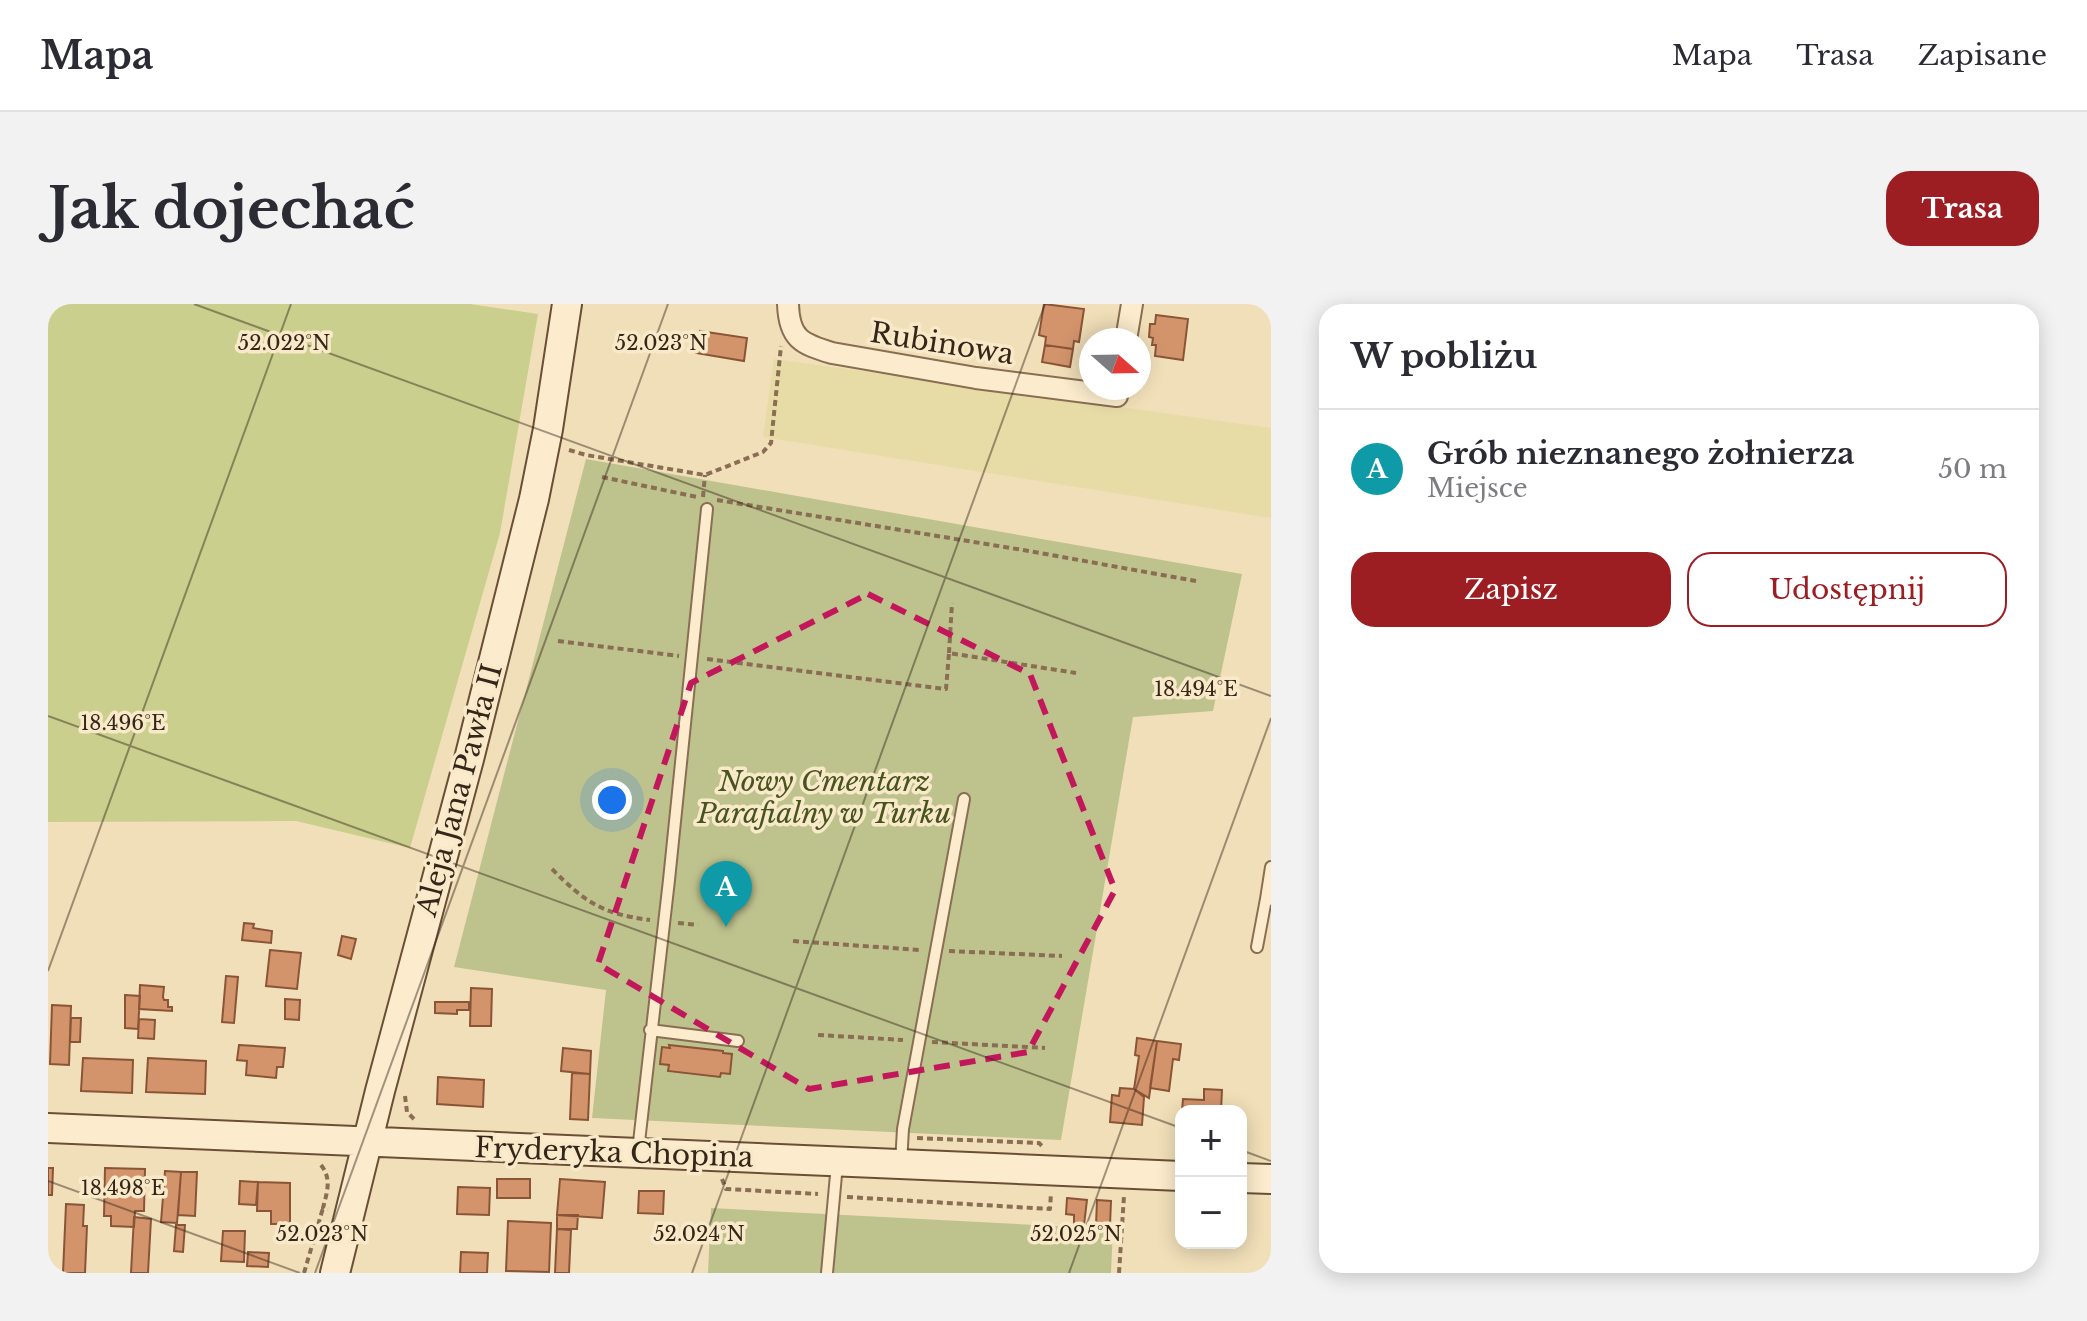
<!DOCTYPE html>
<html lang="pl">
<meta charset="utf-8">
<style>
:root{--surface:#fff;--page:#f2f2f3;--text:#2b2b33;--muted:#7c7c81;--line:#e1e1e2;--accent:#9c1e23}
body{margin:0;font-family:"Libre Baskerville",serif;background:var(--page);color:var(--text)}
.controls{position:absolute;right:24px;bottom:24px;display:grid;overflow:hidden;border-radius:16px;box-shadow:0 4px 20px #0003}
.controls button{width:72px;height:72px;display:grid;place-items:center;padding:0;border:0;border-bottom:2px solid var(--line);background:var(--surface);color:var(--text);font:40px sans-serif}
.compass{position:absolute;left:1031px;top:24px;width:72px;height:72px;border-radius:50%;background:var(--surface);box-shadow:0 4px 20px #0003;rotate:110deg}
.you{position:absolute;left:564px;top:496px;width:28px;height:28px;margin:-20px;border:6px solid #fff;border-radius:50%;background:#1a73e8;box-shadow:0 0 0 12px #1a73e833}
.badge{display:grid;place-items:center;width:52px;height:52px;border-radius:50%;background:var(--accent);color:#fff;font-size:26px;font-weight:700}
.pin{position:absolute;translate:-50% -66px;filter:drop-shadow(0 2px 4px #0008)}
.pin::after{content:'';position:absolute;top:42px;width:28px;height:24px;background:inherit;clip-path:polygon(0 0,100% 0,50% 100%)}
.list{margin:0;padding:0;list-style:none}
h2{display:flex;justify-content:space-between;align-items:center;height:104px;margin:0;padding:0 32px;font-size:34px}
h2 small{font-size:26px;font-weight:400;color:var(--muted)}
.list li{display:grid;grid-template-columns:52px 1fr auto;gap:24px;align-items:center;box-sizing:border-box;height:120px;padding:0 32px;border-top:2px solid var(--line)}
.list b{display:block;font-size:30px;white-space:nowrap}
.list p{margin:0;font-size:26px;white-space:nowrap;color:var(--muted)}
.list em{font-size:26px;font-style:normal;color:var(--muted)}
.actions{display:flex;gap:16px;padding:24px 32px}
.actions a{flex:1;padding:18px 0;border:2px solid var(--accent);border-radius:24px;text-align:center;font-size:28px;color:var(--accent)}
.actions .main{background:var(--accent);color:#fff}
.map{position:relative;flex:none;width:1223px;height:969px;overflow:hidden;border-radius:24px}
header{display:flex;align-items:center;gap:48px;box-sizing:border-box;height:112px;padding:0 40px;background:var(--surface);border-bottom:2px solid var(--line)}
header strong{font-size:38px}
nav{display:flex;gap:44px;margin-inline-start:auto;font-size:28px}
.intro{display:flex;align-items:center;justify-content:space-between;box-sizing:border-box;height:192px;padding:0 48px}
h1{margin:0;font-size:56px}
.button{padding:20px 36px;border-radius:24px;background:var(--accent);color:#fff;font-size:28px;font-weight:700}
main{display:flex;gap:48px;padding:0 48px}
aside{flex:1;background:var(--surface);border-radius:24px;box-shadow:0 4px 20px #0003}
.map>svg:first-child{display:block}
.farmland{fill:#e7dba6}
.green{fill:#cacf8d}
.cemetery{fill:#bec38e}
.building{fill:#d3946c;stroke:#8a5537;stroke-width:2}
.lines{fill:none;stroke-linecap:round;stroke-linejoin:round}
.lane-casing{stroke:#896e53;stroke-width:14}
.street-casing{stroke:#896e53;stroke-width:24}
.secondary-casing{stroke:#6a4f36;stroke-width:32}
.path{stroke:#896e53;stroke-width:4;stroke-dasharray:6 4;stroke-linecap:butt}
.lane{stroke:#fceccd;stroke-width:10}
.street{stroke:#fceccd;stroke-width:20}
.secondary{stroke:#fceccd;stroke-width:28}
.marked{fill:none;stroke:#c2185b;stroke-width:6;stroke-dasharray:16 10;stroke-linejoin:round}
.ticks{fill:none;stroke:#362619;stroke-width:2;stroke-opacity:0.45}
.labels{text-anchor:middle;stroke-width:7;stroke-linejoin:round;paint-order:stroke}
.street-label{font-size:28px;fill:#362619;stroke:#f8e9c9}
.park-label{font-size:28px;font-style:italic;fill:#48541e;stroke:#f8e9c9}
.ticks-label{font-size:20px;text-anchor:middle;fill:#362619;stroke:#f8e9c9;stroke-width:7;stroke-linejoin:round;paint-order:stroke}
</style>
<header>
<strong>Mapa</strong>
<nav><a>Mapa</a><a>Trasa</a><a>Zapisane</a></nav>
</header>
<div class="intro"><h1>Jak dojechać</h1><a class="button">Trasa</a></div>
<main>
<div class="map">
<svg width="1223" height="969" viewBox="0 0 1223 969">
<rect width="100%" height="100%" fill="#f1dfb9"/>
<path class="farmland" d="M726,55L1223,124V214L715,133Z"/>
<path class="green" d="M0,0H422L490,10L452,229L362,544L248,517L0,518Z"/>
<path class="cemetery" d="M538,155L1194,270L1165,407L1085,413L1013,836L544,814L558,686L406,663Z
M663,904L1065,925L1063,969H660Z"/>
<path class="building" d="M996,0L1036,5L1031,38L1026,37L1025,45L997,41L998,33L991,31Z
M1108,11L1140,15L1135,56L1107,52L1108,41H1104L1105,34L1101,33L1102,20H1107Z
M652,27L699,34L696,57L648,49Z
M997,41L1025,45L1022,63L994,58Z
M196,619L206,620L205,624L224,627L223,639L194,636Z
M294,632L308,635L303,655L290,651Z
M222,646L253,649L249,685L218,682Z
M178,672L190,673L186,719L174,718Z
M92,681L116,683L115,693L116,696H120V703H124V707L91,705Z
M423,684L444,685L443,722H422Z
M77,691L92,692L90,725L77,724Z
M237,695L252,696L251,716L237,715Z
M387,698H421V706H409V710L387,709Z
M4,701L23,702L21,761L2,760Z
M23,714H33L32,738H22Z
M91,715L107,716L106,735L90,734Z
M1089,734L1109,737L1101,794L1086,785L1091,752L1087,751Z
M1109,737L1133,740L1131,756L1125,755L1121,787L1102,784Z
M191,741L237,744L235,763H229L228,774L198,771L199,757L189,756Z
M621,741L675,747V749L684,750L682,770L673,769L672,773L620,767L621,761L612,760L614,743L622,744Z
M515,744L543,747L542,770L513,767Z
M35,754L85,756L84,789L33,787Z
M100,754L158,757L157,790L98,788Z
M524,769L542,770L540,816L522,815Z
M390,773L436,776L435,803L389,800Z
M1072,784L1086,785L1096,793L1094,821L1062,818L1064,791L1071,792Z
M1156,785L1174,786L1173,807H1134L1135,795L1156,796Z
M0,864H5L4,891H0Z
M57,864L97,865L96,907H87L86,923L63,922V912H56Z
M117,867L133,868L129,919L113,918Z
M133,868H149L147,912L130,911Z
M449,875H482V894H449Z
M512,875L557,878L554,914L509,911Z
M192,877L210,878L208,901L191,900Z
M210,878L242,879V920H223V907H209Z
M410,883L442,884L441,911L409,910Z
M591,887H616L615,910L590,909Z
M1019,894L1039,896L1036,921H1026V911L1018,910Z
M1049,896L1063,897L1062,921H1048Z
M18,900L36,901L35,922H39L37,969H15Z
M509,911H530L529,925H509Z
M86,913L103,915L100,969H83Z
M460,917L503,919L501,968L458,967Z
M128,921H137L135,948L126,947Z
M509,925L523,926L521,969H507Z
M175,927H197L196,958L173,957Z
M200,948L221,949L220,963L199,962Z
M413,948L440,949L439,969H412Z"/>
<g class="lines">
<defs>
<path id="lane" d="M1221,596L1218,595L1223,563
M1209,643L1218,595
M602,726L690,737
M590,847L621,576L659,205
M853,859L855,825L916,495
M779,969L789,860"/>
<path id="street" d="M740,0C741,34 753,40 784,49L928,74L1069,92L1070,84
M1078,36L1084,0"/>
<path id="secondary" d="M0,824L1133,872
M1193,874L1223,875
M287,969L332,787L421,455L486,195L500,125L519,0"/>
</defs>
<use href="#lane" class="lane-casing"/>
<use href="#street" class="street-casing"/>
<use href="#secondary" class="secondary-casing"/>
<path class="path" d="M521,146L538,151L657,171L715,148L723,139L733,42
M554,173L649,193
M655,193L657,171
M669,196L975,246L1148,277
M510,337L631,352
M901,349L904,299
M659,355L898,385L901,349L1028,369
M504,565C537,598 554,610 602,616
M630,619L650,621
M745,637L872,646
M901,647L1014,652
M770,731L855,736
M884,738L997,744
M357,792L359,808L367,816
M869,834L991,839L994,842
M273,861C284,875 279,888 275,904L280,905
M674,875L678,885L770,890
M799,893L1002,905L1003,889
M256,969L275,904
M1071,969L1076,892"/>
<use href="#lane" class="lane"/>
<use href="#street" class="street"/>
<use href="#secondary" class="secondary"/>
</g>
<path class="marked" d="M820,290L982,370L1067,586L980,748L761,785L550,660L643,379Z"/>
<path class="ticks" d="M146,0L1223,392M0,412L1133,824M0,667L243,0M1193,846L1223,857M0,877L252,969M267,969L620,0M644,969L997,0M1021,969L1223,414"/>
<g class="labels">
<g class="street-label">
<text transform="translate(894 39) rotate(9)" y="10">Rubinowa</text>
<text transform="translate(411 486) rotate(-75)" y="10">Aleja Jana Pawła II</text>
<text transform="translate(566 848) rotate(2)" y="10">Fryderyka Chopina</text>
</g>
<g class="park-label">
<text x="776" y="487">Nowy Cmentarz<tspan x="776" dy="32">Parafialny w Turku</tspan></text>
</g>
</g>
<g class="ticks-label">
<text x="613" y="46">52.023°N</text>
<text x="236" y="46">52.022°N</text>
<text x="1148" y="392">18.494°E</text>
<text x="75" y="426">18.496°E</text>
<text x="75" y="891">18.498°E</text>
<text x="274" y="937">52.023°N</text>
<text x="651" y="937">52.024°N</text>
<text x="1028" y="937">52.025°N</text>
</g>
</svg>
<div class="controls">
<button>+</button>
<button>−</button>
</div>
<svg class="compass" viewBox="-18 -18 36 36"><path d="M0-13l5 13h-10z" fill="#e53935"/><path d="M0 13l5-13h-10z" fill="#7c7c81"/></svg>
<div class="you"></div>
<div class="pin badge" style="left:678px;top:623px;background:#0f9aa8">A</div>
</div>
<aside>
<h2>W pobliżu<small></small></h2>
<ul class="list">
<li><span class="badge" style="background:#0f9aa8">A</span><div><b>Grób nieznanego żołnierza</b><p>Miejsce</p></div><em>50 m</em></li>
</ul>
<div class="actions"><a class="main">Zapisz</a><a>Udostępnij</a></div>
</aside>
</main>
